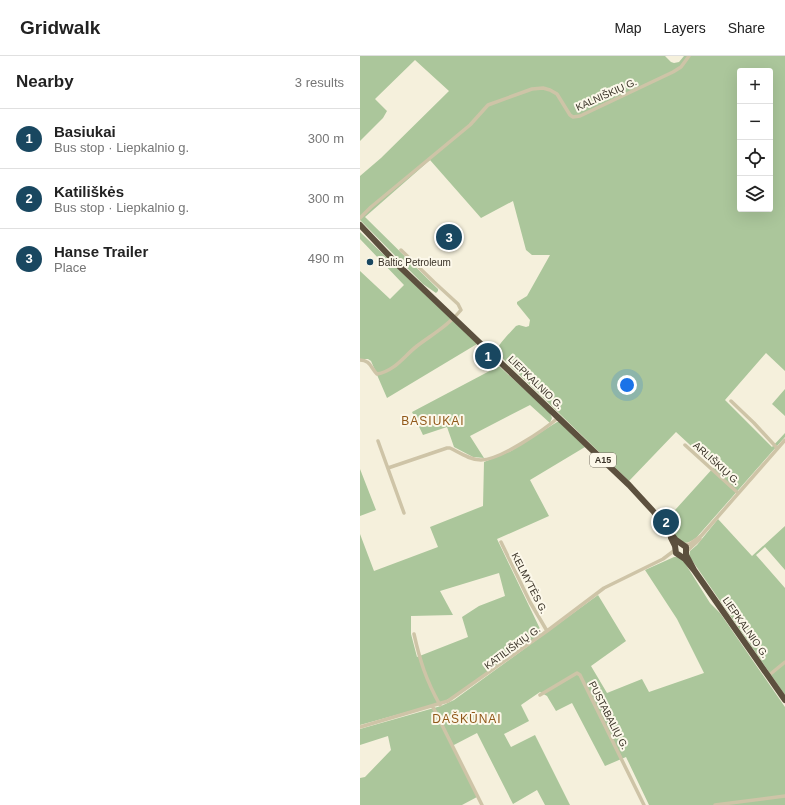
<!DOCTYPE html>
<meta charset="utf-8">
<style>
:root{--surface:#fff;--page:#f2f2f2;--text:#222;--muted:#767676;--line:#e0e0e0;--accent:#194760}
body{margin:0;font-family:Helvetica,sans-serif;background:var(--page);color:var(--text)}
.controls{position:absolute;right:12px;top:12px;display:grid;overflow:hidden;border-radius:4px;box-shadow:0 4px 16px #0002}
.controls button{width:36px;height:36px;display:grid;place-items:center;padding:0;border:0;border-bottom:1px solid var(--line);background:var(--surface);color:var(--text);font:20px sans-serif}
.you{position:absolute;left:267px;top:329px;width:14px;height:14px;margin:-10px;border:3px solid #fff;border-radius:50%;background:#1a73e8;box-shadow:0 0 0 6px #1a73e833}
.badge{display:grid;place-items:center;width:26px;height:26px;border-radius:50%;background:var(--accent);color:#fff;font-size:13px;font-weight:700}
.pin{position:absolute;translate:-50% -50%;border:2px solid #fff;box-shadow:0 1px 4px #0006}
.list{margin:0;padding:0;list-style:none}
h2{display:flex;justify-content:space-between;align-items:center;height:52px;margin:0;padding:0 16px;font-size:17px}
h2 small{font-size:13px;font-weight:400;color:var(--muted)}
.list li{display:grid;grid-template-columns:26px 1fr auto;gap:12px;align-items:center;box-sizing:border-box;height:60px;padding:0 16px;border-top:1px solid var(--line)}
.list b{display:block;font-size:15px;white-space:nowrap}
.list p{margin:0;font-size:13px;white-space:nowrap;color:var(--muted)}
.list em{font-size:13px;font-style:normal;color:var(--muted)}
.icon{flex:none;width:22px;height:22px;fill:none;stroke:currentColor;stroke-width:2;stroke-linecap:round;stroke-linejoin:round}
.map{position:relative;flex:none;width:425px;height:749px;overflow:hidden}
header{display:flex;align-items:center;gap:24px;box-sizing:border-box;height:56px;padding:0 20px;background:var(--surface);border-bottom:1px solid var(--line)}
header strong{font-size:19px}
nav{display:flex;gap:22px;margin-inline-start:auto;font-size:14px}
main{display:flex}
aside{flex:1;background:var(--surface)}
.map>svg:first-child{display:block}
.green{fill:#abc69b;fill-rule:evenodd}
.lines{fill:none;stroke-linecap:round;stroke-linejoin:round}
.street{stroke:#cec4a7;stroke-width:3.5}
.highway{stroke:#5c503e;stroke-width:6}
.poi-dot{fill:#194760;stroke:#fcf8ea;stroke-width:1.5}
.labels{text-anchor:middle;stroke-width:4;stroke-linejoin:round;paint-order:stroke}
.shield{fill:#fcf8ea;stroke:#746e62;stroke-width:1}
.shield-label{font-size:9px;font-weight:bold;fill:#3a3328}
.street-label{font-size:10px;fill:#3a3328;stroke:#fcf8ea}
.poi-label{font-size:10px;fill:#3a3328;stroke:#fcf8ea;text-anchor:start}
.quarter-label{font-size:12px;letter-spacing:1px;fill:#915819;stroke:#fcf8ea}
</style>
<header>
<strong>Gridwalk</strong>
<nav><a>Map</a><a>Layers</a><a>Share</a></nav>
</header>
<main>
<aside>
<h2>Nearby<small>3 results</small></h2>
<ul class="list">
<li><span class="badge">1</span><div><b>Basiukai</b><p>Bus stop · Liepkalnio g.</p></div><em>300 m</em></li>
<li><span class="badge">2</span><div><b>Katiliškės</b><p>Bus stop · Liepkalnio g.</p></div><em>300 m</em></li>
<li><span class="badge">3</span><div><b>Hanse Trailer</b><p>Place</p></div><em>490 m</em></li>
</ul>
</aside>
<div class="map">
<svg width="425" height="749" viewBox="0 0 425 749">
<rect width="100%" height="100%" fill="#f5f0dc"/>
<path class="green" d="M0,0H305L311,6L314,7L319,6L324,0H425V315L406,297L365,344L412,391L425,377V381L336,482C318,496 314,475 306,464L354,411L316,376L269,425L136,296C139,287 149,278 156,270L159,269L166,271L169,270L170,264L157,248V246L167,240L190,199H172L166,194L153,145L121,162L70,104L5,161L78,233V235L76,237L63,228L0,164V120L21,102L89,35L55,4L15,43L27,55L23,62L0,85ZM380,15H410V153H380Z
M0,176L117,288L27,342L11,305L8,303H0V215L30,243L44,229L0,183Z
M139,310L190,357L192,362L190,367L170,349L110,380L124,402L113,401L94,391L87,371L63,379L52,356Z
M425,333V360L412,348Z
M197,366H199L225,391L170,424L189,460L137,483L182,577L96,639L83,646L0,669V478L14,515L78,491L70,471L123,450L124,406L151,395ZM139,517L145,540L119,550L102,561L108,581L57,601L51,578V560L93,559L80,535Z
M0,413L16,454L0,460Z
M358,463L392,500L425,470V514L405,491L396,499L425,532V639L329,500L330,495L337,489Z
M314,501H318L323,504L350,547L360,557L425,651V749H289L266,701L245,710L212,647L196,655L187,640L180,636L161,649L169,665L144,678L151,691L175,679L210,749H185L177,734L153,748L117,677L92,690L117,741L102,749H0V722L5,721L31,694L28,680L0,689V673L81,650L94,644L238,539L266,585L231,610L247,637L282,623L289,636L344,617L317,563L285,514Z"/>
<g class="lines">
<path class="street" d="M0,162L11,151L110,69L128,49L172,33L183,32L190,34L197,38L210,59L213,61L220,60L313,16L321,11L329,0
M0,304C10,304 11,312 17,318C35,315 44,300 57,290C73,278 89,269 101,254L98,248L74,226L41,194
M371,345L394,367L417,392
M18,385L44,457
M325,389L378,437
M28,412L87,392H90C100,397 110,404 121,404C140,404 184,374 199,361
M141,486L170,546L187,575
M324,489L330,488L341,480L425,384
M327,495L340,483
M54,578C60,605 66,624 80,649
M408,620L425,606
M180,639L217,617L220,619L284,749
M73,651L122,749
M0,671L88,645L187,575L244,532L303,503L315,494
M355,749L425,740"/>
<path class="highway" d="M0,169L38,209L269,429L293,455L316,484L326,491V499L334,514
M311,482L315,490L316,497L325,503L334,514L425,644"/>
</g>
<circle class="poi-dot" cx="10" cy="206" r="4"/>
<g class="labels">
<rect class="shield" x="230" y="397" width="26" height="14" rx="3"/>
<g class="shield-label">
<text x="243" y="407">A15</text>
</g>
<g class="street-label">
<text transform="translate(246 38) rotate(-24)" y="4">KALNIŠKIŲ G.</text>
<text transform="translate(176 326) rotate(44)" y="4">LIEPKALNIO G.</text>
<text transform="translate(357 407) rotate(42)" y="4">ARLIŠKIŲ G.</text>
<text transform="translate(170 527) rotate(63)" y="4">KELMYTĖS G.</text>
<text transform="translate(386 571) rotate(55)" y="4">LIEPKALNIO G.</text>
<text transform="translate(152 591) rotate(-36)" y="4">KATILIŠKIŲ G.</text>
<text transform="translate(249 659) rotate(63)" y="4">PUSTABALIŲ G.</text>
</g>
<g class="poi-label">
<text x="18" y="210">Baltic Petroleum</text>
</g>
<g class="quarter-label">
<text x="73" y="369">BASIUKAI</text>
<text x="107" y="667">DAŠKŪNAI</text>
</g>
</g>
</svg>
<div class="controls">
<button>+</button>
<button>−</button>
<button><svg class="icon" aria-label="locate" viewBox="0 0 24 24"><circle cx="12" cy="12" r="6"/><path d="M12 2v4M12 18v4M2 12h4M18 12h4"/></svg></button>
<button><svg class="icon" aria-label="layers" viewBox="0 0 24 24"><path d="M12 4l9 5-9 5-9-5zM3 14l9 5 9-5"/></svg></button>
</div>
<div class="you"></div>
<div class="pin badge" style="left:128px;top:300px">1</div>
<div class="pin badge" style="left:306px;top:466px">2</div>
<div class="pin badge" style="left:89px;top:181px">3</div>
</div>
</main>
